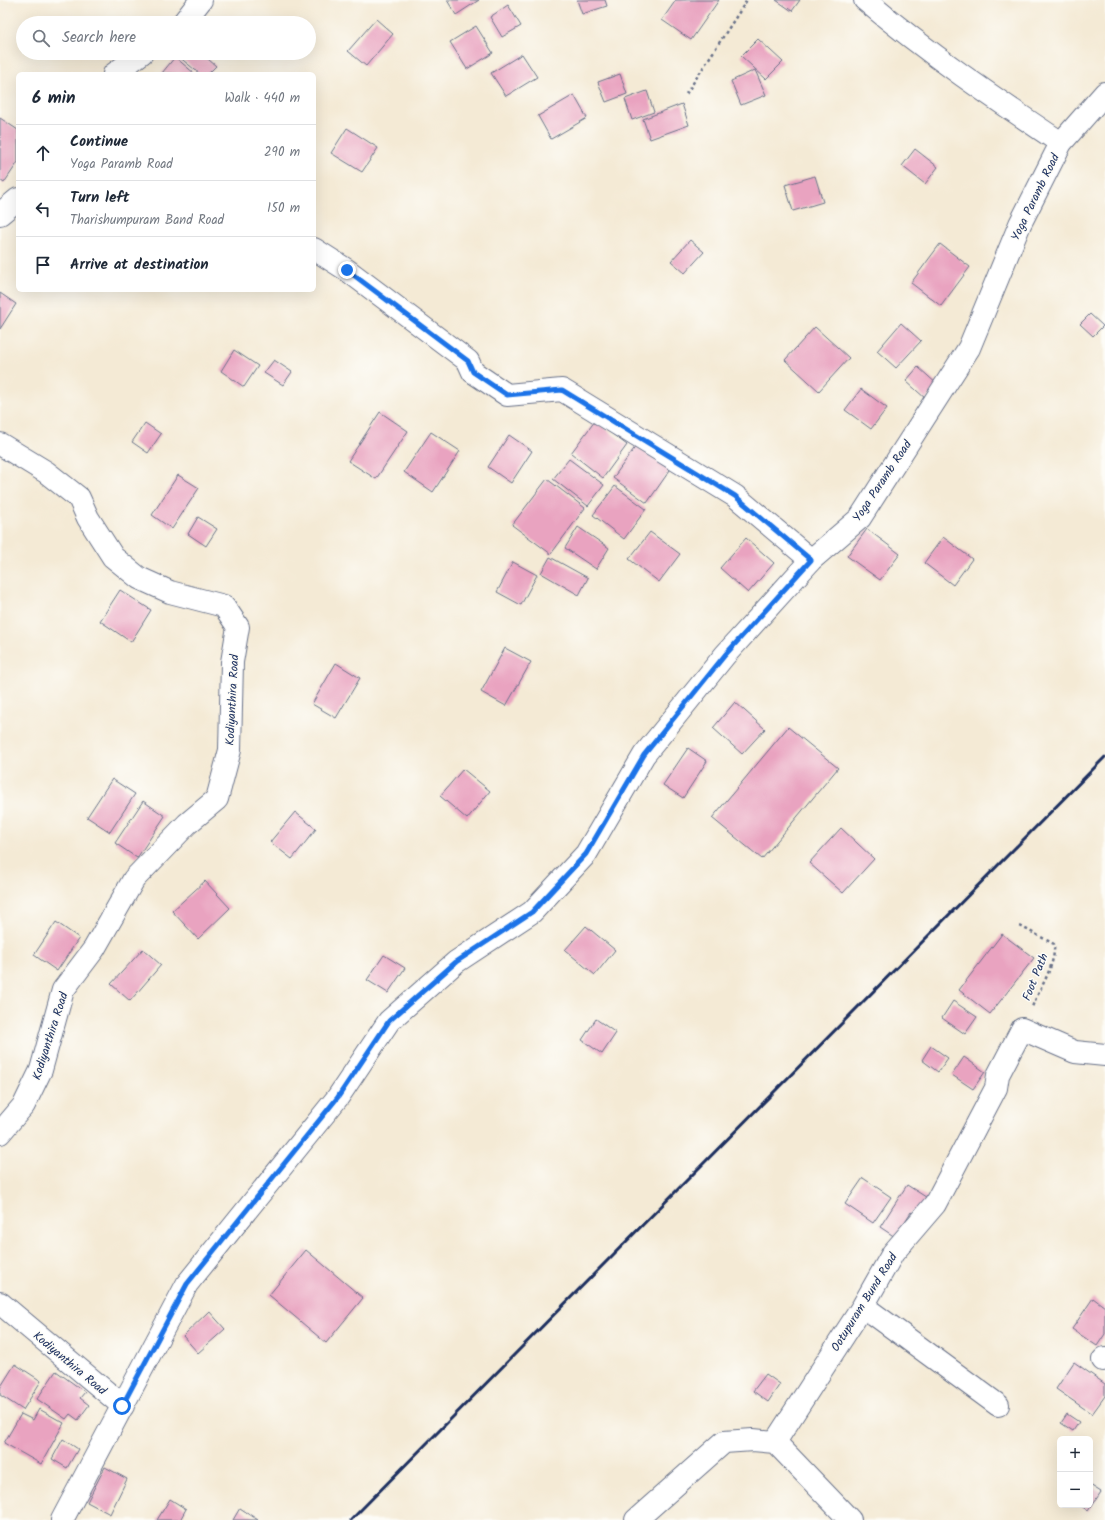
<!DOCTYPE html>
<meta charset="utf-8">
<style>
:root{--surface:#fff;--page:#f6f6f7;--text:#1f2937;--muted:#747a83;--line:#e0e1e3}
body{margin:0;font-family:Kalam,sans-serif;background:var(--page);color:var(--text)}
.controls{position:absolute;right:12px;bottom:12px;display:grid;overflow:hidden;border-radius:6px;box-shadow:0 4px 16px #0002}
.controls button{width:36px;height:36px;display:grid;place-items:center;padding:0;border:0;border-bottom:1px solid var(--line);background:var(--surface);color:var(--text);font:20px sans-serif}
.stop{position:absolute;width:12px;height:12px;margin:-9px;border:3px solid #1a73e8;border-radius:50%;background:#fff}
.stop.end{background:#1a73e8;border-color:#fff;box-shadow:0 1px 4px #0008}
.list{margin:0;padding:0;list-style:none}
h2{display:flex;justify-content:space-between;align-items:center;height:52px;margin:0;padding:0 16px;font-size:17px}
h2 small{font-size:13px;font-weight:400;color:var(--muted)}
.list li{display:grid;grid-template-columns:26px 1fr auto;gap:12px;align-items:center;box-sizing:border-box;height:56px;padding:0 16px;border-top:1px solid var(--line)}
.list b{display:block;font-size:15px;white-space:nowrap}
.list p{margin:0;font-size:13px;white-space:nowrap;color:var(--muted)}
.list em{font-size:13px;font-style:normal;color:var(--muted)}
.icon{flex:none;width:22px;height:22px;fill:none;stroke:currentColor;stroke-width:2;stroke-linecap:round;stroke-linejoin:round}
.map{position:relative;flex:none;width:1105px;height:1520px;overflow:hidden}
.search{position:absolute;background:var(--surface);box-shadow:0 4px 16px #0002;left:16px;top:16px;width:300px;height:44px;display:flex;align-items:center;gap:10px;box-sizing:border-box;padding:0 14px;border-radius:22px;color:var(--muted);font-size:15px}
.panel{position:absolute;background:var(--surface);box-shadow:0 4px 16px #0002;left:16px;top:72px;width:300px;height:220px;border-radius:6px}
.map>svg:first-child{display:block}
.building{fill:#e9a3c0}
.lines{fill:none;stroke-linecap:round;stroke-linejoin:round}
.minor-casing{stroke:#677088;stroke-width:24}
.path{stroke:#677088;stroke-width:2.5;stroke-dasharray:3 3;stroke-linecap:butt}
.minor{stroke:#fff;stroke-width:22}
.rail{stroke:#1b2f5e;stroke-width:3}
.route{stroke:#1a73e8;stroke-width:5}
.labels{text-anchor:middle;stroke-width:3;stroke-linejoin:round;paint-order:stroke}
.street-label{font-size:12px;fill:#1b2f5e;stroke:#fdfcf7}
</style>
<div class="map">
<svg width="1105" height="1520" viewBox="0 0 1105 1520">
<rect width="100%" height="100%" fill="#fdfcf7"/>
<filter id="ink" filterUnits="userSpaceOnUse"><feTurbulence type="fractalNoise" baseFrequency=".025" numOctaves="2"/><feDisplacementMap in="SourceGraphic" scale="8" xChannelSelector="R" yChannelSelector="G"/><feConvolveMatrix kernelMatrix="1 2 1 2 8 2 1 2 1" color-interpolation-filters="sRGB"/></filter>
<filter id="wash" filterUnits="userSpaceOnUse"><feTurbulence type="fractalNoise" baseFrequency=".012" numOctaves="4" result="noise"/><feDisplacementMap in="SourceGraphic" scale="16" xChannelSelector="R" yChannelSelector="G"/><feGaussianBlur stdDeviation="0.9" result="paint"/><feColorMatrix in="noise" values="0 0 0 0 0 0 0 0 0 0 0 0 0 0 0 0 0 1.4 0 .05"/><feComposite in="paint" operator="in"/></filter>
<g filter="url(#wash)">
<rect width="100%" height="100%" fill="#f4ead5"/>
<g id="blocks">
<path class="building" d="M447,0H479L456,15Z
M577,0H605L607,6L582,14Z
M676,0H719L691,40L662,20Z
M776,0H800L792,11Z
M508,5L521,26L502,37L490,17Z
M376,19L393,34L366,66L348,51Z
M476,26L493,53L467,69L450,42Z
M758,39L783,62L766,79L741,56Z
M181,53H201L216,66L208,74H200L178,56Z
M522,54L537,77L506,96L491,73Z
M175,57L195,74L162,73Z
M755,70L766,95L741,105L731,81Z
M620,74L627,94L606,102L598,82Z
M647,91L654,112L632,120L625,99Z
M574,95L587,118L551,139L538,116Z
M682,104L689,125L650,139L643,119Z
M0,118L18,130V162L4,183L0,180Z
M347,128L378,148L362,172L331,153Z
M915,149L938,167L925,184L902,166Z
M815,176L823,202L793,211L785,185Z
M690,240L704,252L685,273L671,261Z
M940,244L970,267L941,306L911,283Z
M0,293L16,304L0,329Z
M1090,314L1103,326L1093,336L1080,324Z
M901,323L921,341L896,368L877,351Z
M815,327L849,358L819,391L785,360Z
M234,350L258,366L244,387L221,371Z
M274,360L292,372L283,385L264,373Z
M918,367L938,385L926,399L906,381Z
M861,389L887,408L871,429L845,410Z
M380,412L408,431L376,479L348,461Z
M595,421L627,445L603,478L571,453Z
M145,423L161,434L148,453L132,442Z
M431,432L460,451L433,492L404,472Z
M509,435L532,451L511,483L488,467Z
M636,446L670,470L647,503L613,478Z
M569,459L604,485L588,506L553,479Z
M178,475L199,488L172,529L152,515Z
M547,479L585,508L551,554L512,525Z
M615,486L646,509L624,539L593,515Z
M198,517L217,529L206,546L188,534Z
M578,527L609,548L596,569L565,548Z
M867,529L900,554L880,580L847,556Z
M650,532L680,554L659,582L629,559Z
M943,537L972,559L953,585L924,563Z
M746,538L774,563L748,593L720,568Z
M550,557L588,578L579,595L541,573Z
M513,562L537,575L521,605L497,592Z
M120,590L151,610L131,642L100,621Z
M505,648L531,662L506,706L481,692Z
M336,663L360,678L336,718L312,704Z
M735,702L765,729L742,754L713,728Z
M788,727L838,768L762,859L712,818Z
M688,748L707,761L683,798L663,785Z
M463,769L490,791L467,819L440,796Z
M112,779L135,794L110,832L87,817Z
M143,801L165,816L137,858L115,843Z
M295,812L316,829L292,859L270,842Z
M841,828L874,859L843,893L809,863Z
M205,881L230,908L198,939L172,911Z
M56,922L79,938L57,971L34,955Z
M586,926L615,950L595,975L565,950Z
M1002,934L1034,958L990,1014L959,990Z
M143,949L161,965L130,1001L111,984Z
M384,955L405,968L388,993L367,980Z
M953,1001L977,1017L965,1034L942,1018Z
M596,1019L616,1033L602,1054L582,1040Z
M931,1046L948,1058L938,1072L922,1060Z
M964,1057L985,1072L973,1089L952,1075Z
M863,1178L891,1197L873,1223L845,1204Z
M907,1185L929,1199L918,1217L911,1212L895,1237L880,1227Z
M306,1250L363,1298L326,1343L269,1295Z
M1093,1298L1105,1307V1334L1097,1346L1072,1329Z
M209,1311L225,1329L198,1353L183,1336Z
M1074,1362L1105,1384V1396L1092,1414L1056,1389Z
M15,1364L41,1381L23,1410L0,1395V1388Z
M56,1371L85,1392L80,1398L89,1405L78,1420L70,1414L66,1419L37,1399Z
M766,1374L780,1384L768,1402L753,1391Z
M39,1409L64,1423L41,1464L4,1443L21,1414L33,1420Z
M1067,1414L1079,1422L1073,1431L1061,1423Z
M63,1439L78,1449L67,1468L52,1459Z
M105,1467L127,1479L110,1514L87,1502Z
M1090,1485L1101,1492L1088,1511L1080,1505H1090Z
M170,1499L186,1509L180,1520H157Z
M240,1508L258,1520H233Z"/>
</g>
</g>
<g filter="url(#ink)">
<use href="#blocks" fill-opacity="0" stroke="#677088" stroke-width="1"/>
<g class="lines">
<defs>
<path id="minor" d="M865,0C927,53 994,98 1061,143
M183,23L201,0
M114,74L142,53
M0,214L18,199
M314,249L347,270L468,361L473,372L507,395L562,390L735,496L811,560
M0,444L46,472L79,498L88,518L113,557L139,578L170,592L224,606L238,627L232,662L230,750L217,799L187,824L134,879L94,949L63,990L41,1070L24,1105L0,1133
M0,1303L123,1406
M863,1306L998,1405
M1103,1360L1105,1358
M775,1442L863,1306L893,1253L935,1204L996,1088L998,1075L1022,1029L1075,1052L1105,1055
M775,1442L850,1520
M62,1520L187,1284L338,1097L389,1021L456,962L532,912L586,854L644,755L725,655L811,560L860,518L969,348L1020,224L1061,143L1105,93
M636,1520L724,1442L753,1440L775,1442"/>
</defs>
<use href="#minor" class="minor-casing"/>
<path class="path" d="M686,94L747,0
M1020,926L1054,944C1056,965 1040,988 1032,1007"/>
<use href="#minor" class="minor"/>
<path class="rail" d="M351,1520L1105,757"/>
</g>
</g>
<g class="lines" filter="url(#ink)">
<path class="route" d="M122,1406L187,1284L338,1097L389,1021L456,962L532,912L586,854L644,755L725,655L811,560L735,496L562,390L507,395L473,372L468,361L347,270"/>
</g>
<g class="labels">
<g class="street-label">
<text transform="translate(1035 197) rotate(-64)" y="4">Yoga Paramb Road</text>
<text transform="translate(882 481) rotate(-56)" y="4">Yoga Paramb Road</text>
<text transform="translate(232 700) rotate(-87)" y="4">Kodiyanthira Road</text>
<text transform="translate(1035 977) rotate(-68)" y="4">Foot Path</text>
<text transform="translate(50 1036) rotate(-72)" y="4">Kodiyanthira Road</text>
<text transform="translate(864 1302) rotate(-58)" y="4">Ootupuram Bund Road</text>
<text transform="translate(70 1363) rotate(40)" y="4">Kodiyanthira Road</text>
</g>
</g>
</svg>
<div class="controls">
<button>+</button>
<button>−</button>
</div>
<div class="stop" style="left:122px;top:1406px"></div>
<div class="stop end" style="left:347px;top:270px"></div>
<div class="search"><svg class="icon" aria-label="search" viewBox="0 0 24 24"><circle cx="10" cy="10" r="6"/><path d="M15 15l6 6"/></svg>Search here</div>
<section class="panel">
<h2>6 min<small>Walk · 440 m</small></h2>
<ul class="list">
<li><svg class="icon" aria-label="ahead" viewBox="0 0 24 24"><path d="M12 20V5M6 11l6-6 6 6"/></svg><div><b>Continue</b><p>Yoga Paramb Road</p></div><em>290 m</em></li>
<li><svg class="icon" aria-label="left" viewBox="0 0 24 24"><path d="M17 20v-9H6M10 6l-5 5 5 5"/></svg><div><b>Turn left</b><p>Tharishumpuram Band Road</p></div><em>150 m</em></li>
<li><svg class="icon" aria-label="arrive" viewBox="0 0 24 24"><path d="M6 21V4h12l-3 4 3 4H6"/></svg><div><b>Arrive at destination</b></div></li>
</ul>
</section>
</div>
